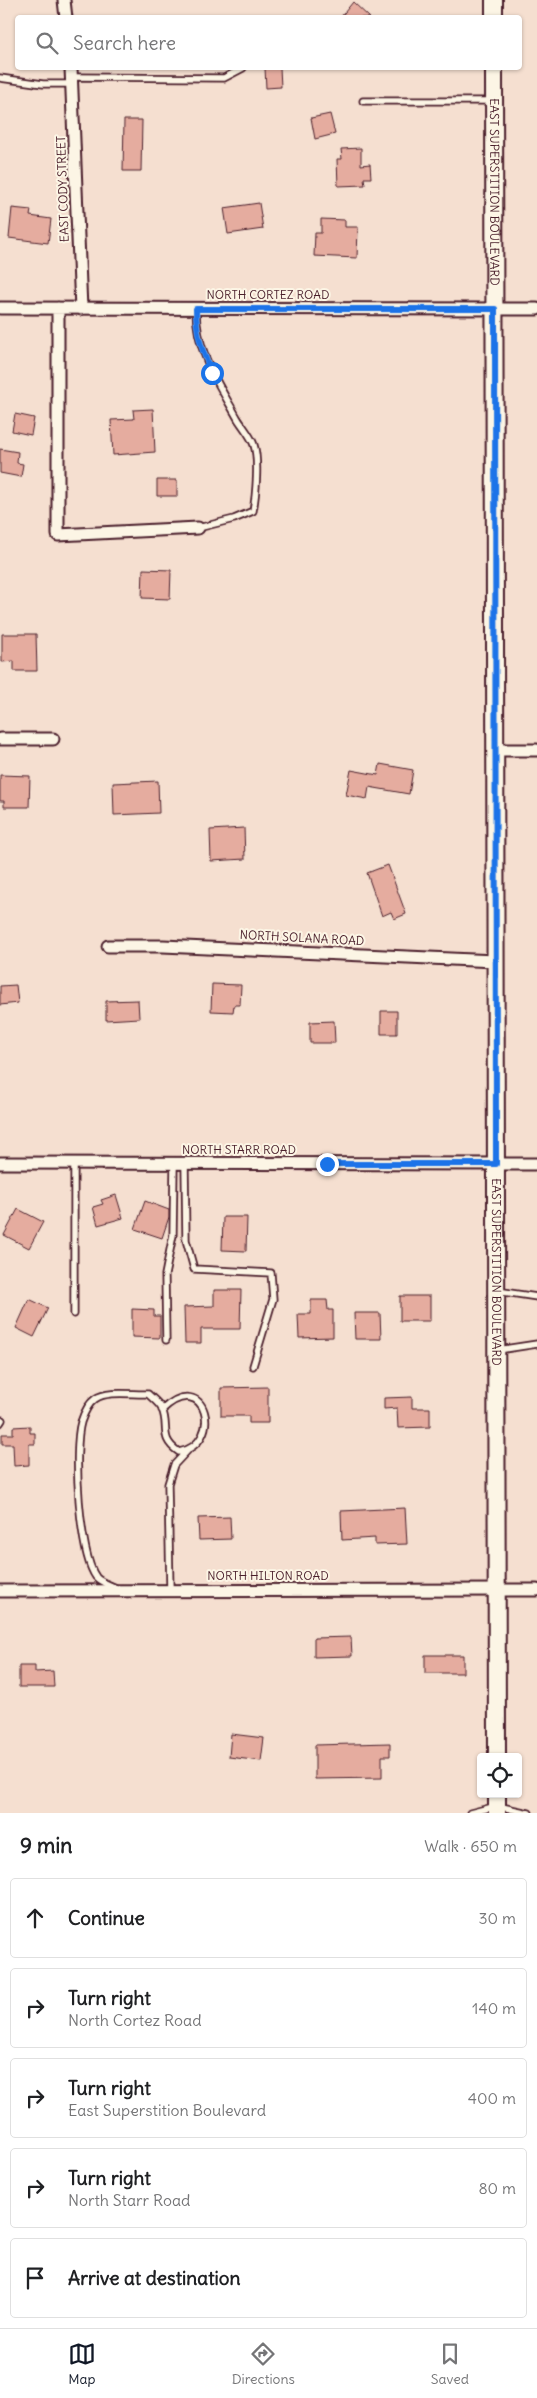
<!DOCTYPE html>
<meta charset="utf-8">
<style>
:root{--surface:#fff;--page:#f6f6f6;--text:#202124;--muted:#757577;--line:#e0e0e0;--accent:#111827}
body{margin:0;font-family:Delius,sans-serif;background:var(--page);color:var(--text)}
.controls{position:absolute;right:15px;bottom:15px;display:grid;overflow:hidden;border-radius:5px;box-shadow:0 1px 4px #0004}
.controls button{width:45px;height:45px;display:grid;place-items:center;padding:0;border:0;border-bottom:1px solid var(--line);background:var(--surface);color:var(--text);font:25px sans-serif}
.stop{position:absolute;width:15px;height:15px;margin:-11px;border:4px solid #1a73e8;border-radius:50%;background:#fff}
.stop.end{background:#1a73e8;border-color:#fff;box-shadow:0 1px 5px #0008}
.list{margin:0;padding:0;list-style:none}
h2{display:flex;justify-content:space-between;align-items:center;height:65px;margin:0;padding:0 20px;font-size:21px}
h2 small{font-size:16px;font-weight:400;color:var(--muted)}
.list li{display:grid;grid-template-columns:32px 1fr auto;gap:15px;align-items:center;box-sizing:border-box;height:80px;margin:0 10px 10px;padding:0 10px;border:1px solid var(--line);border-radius:5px}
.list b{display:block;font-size:19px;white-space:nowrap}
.list p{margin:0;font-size:16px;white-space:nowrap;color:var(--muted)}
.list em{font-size:16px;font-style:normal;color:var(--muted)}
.icon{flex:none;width:28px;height:28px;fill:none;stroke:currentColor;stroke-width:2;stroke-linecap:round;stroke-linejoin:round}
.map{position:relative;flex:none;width:537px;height:1813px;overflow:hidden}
.search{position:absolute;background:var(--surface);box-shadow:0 1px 4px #0004;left:15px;right:15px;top:15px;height:55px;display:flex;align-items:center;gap:12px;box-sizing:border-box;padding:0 18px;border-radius:5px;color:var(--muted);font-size:19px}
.sheet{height:515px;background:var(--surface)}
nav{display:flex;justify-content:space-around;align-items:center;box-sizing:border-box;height:70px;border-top:1px solid var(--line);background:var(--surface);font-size:14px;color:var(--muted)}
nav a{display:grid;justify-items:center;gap:2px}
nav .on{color:var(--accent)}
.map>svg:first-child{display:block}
.building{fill:#e5ac9f;stroke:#4a1f2b}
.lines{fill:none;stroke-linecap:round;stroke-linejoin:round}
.lane-casing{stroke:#4a1f2b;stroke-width:9}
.street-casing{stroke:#4a1f2b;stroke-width:15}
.secondary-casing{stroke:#4a1f2b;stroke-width:20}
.lane{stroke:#fcf5e5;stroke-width:5.5}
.street{stroke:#fcf5e5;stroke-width:11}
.secondary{stroke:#fcf5e5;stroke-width:16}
.route{stroke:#1a73e8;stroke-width:6}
.labels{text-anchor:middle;stroke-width:4;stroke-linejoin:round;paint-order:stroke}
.street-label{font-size:12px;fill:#4a1f2b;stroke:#fcf5e5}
</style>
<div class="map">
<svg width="537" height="1813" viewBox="0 0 537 1813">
<rect width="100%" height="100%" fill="#f5dfd0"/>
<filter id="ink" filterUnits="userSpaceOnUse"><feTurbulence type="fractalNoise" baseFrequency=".02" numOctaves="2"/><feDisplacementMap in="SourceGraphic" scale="10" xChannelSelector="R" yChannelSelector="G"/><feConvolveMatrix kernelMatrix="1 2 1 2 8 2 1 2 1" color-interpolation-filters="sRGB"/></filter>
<g filter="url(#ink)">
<path class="building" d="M353,2L370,18H340Z
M265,68H280L281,87L266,88Z
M330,114L335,134L315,139L311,118Z
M124,120H142L141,171H123Z
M361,148V165L370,164L371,178H364L365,185L338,186L337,159H342L341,149Z
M259,203L263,229L228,234L224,208Z
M12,208L31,210L30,216L51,219L48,243L9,238Z
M321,219L345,220V227H358L357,258L314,256L315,233H321Z
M153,409L155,452L113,455L111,420L134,419L133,410Z
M15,414L34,418L31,435L12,431Z
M0,449L18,452L17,463L23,464L21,477L0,473Z
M157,480H177V496H157Z
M143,569L171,570L170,599L142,598Z
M2,634H36L37,671H14V661L2,662Z
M380,764L413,770L409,794L369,787L367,799L346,795L351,770L378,775Z
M0,775L30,776L29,807H4V801H0Z
M158,781L159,813L114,815L113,783Z
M244,828L245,859L211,861L210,830Z
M388,865L406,914L394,919L391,912L382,916L367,873Z
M212,984L241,985L240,1005H234L233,1012L211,1011Z
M16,985L18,1003L0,1005V986Z
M138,1000L139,1018L106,1020V1001Z
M381,1011H397V1034H381Z
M334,1021L335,1043H310V1022Z
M116,1195L123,1218L98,1225L93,1207L103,1204L101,1200Z
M145,1201L169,1210V1217L162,1238L135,1229Z
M18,1209L43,1222L29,1248L4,1235Z
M223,1217H247L246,1251L222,1250Z
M214,1290H241L240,1329H201V1343H185L184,1307L214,1306Z
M400,1296H430V1321H400Z
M29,1299L48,1308L34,1337L16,1328Z
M311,1300H327L328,1310H333V1337L299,1338L298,1314H311Z
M132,1309L154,1310V1316H160V1338L132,1337Z
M354,1313H380L381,1339H355Z
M268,1387V1423H249V1416H221V1388Z
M412,1397V1408H430V1427L398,1428L397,1408L384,1409V1398Z
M30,1426V1433H35V1444H29V1465L14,1466L13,1444H2V1434H13V1427Z
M405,1508L407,1544L375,1545V1538L342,1540L341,1511Z
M230,1517L231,1539L199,1540L198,1518Z
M351,1637L352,1656L314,1657V1638Z
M425,1655H463V1673H425Z
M19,1666H35V1672L53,1671L54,1687H19Z
M231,1734L264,1738L261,1761L229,1757Z
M390,1743V1756H382V1778L315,1779V1745Z"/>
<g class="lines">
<defs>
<path id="lane" d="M72,77L224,78L243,68
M0,78L43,84H73
M363,101H492
M196,309C196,352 218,383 238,419C243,427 251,436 254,445C259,460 256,495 253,511L234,519L198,528
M185,1164L186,1240L194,1269L271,1273L273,1299L253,1366
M497,1291L537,1297
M74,1314V1163
M166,1340L165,1275L173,1235L174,1164
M498,1350L537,1344
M0,1423L2,1420
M116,1588C110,1585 100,1582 96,1577C79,1554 73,1449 81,1422C84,1413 88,1404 95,1399C108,1390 133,1395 148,1394C153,1399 159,1403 162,1409C170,1427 158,1438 179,1452C225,1443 206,1368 162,1410
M170,1590L168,1484L174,1465L188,1450
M470,1813L497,1806L529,1813"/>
<path id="street" d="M64,0L66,18
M71,68L81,309
M0,308L537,309
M58,308V535L198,528
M0,739H53
M495,750H537
M108,946H163L495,961
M0,1163L537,1164
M0,1591L537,1590"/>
<g id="secondary">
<path d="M494,0V18"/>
<path id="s1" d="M494,68L497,1757"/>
<path d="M497,1813V1794"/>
</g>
</defs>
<use href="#lane" class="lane-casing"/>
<use href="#street" class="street-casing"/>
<use href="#secondary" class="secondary-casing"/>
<use href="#lane" class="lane"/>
<use href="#street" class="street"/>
<use href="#secondary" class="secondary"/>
</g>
</g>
<g class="lines" filter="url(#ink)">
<path class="route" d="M212,373C202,351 196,334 196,309H495L496,1164H327"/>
</g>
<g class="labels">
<g class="street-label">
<text transform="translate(63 189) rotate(-92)" y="4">EAST CODY STREET</text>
<text dy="4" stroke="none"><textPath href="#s1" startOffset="124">EAST SUPERSTITION BOULEVARD</textPath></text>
<text x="268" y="299">NORTH CORTEZ ROAD</text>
<text transform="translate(302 938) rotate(3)" y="4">NORTH SOLANA ROAD</text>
<text x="239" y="1154">NORTH STARR ROAD</text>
<text dy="4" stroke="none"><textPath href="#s1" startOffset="1204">EAST SUPERSTITION BOULEVARD</textPath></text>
<text x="268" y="1580">NORTH HILTON ROAD</text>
</g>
</g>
</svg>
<div class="controls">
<button><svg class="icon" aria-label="locate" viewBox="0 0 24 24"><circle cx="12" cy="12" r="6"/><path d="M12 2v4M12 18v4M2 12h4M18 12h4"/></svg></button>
</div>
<div class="stop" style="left:212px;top:373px"></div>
<div class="stop end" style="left:327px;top:1164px"></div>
<div class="search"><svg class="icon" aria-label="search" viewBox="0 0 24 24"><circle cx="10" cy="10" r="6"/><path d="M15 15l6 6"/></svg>Search here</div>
</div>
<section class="sheet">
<h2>9 min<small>Walk · 650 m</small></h2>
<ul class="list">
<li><svg class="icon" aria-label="ahead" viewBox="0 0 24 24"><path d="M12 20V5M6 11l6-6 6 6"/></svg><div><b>Continue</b></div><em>30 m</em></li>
<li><svg class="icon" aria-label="right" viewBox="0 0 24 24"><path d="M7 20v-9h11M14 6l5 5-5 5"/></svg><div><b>Turn right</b><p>North Cortez Road</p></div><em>140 m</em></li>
<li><svg class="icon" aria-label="right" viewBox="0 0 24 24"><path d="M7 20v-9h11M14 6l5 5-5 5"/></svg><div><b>Turn right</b><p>East Superstition Boulevard</p></div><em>400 m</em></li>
<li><svg class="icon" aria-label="right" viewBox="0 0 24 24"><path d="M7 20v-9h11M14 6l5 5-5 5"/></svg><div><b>Turn right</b><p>North Starr Road</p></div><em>80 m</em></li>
<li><svg class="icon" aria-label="arrive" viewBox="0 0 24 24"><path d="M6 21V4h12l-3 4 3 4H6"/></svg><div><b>Arrive at destination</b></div></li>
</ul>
</section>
<nav>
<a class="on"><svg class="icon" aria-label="map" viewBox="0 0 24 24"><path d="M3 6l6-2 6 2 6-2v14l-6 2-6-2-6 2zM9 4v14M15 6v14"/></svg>Map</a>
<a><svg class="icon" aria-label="directions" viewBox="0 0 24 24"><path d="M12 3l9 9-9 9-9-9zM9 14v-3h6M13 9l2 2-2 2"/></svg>Directions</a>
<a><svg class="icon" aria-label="saved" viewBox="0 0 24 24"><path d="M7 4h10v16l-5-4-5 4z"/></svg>Saved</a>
</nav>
